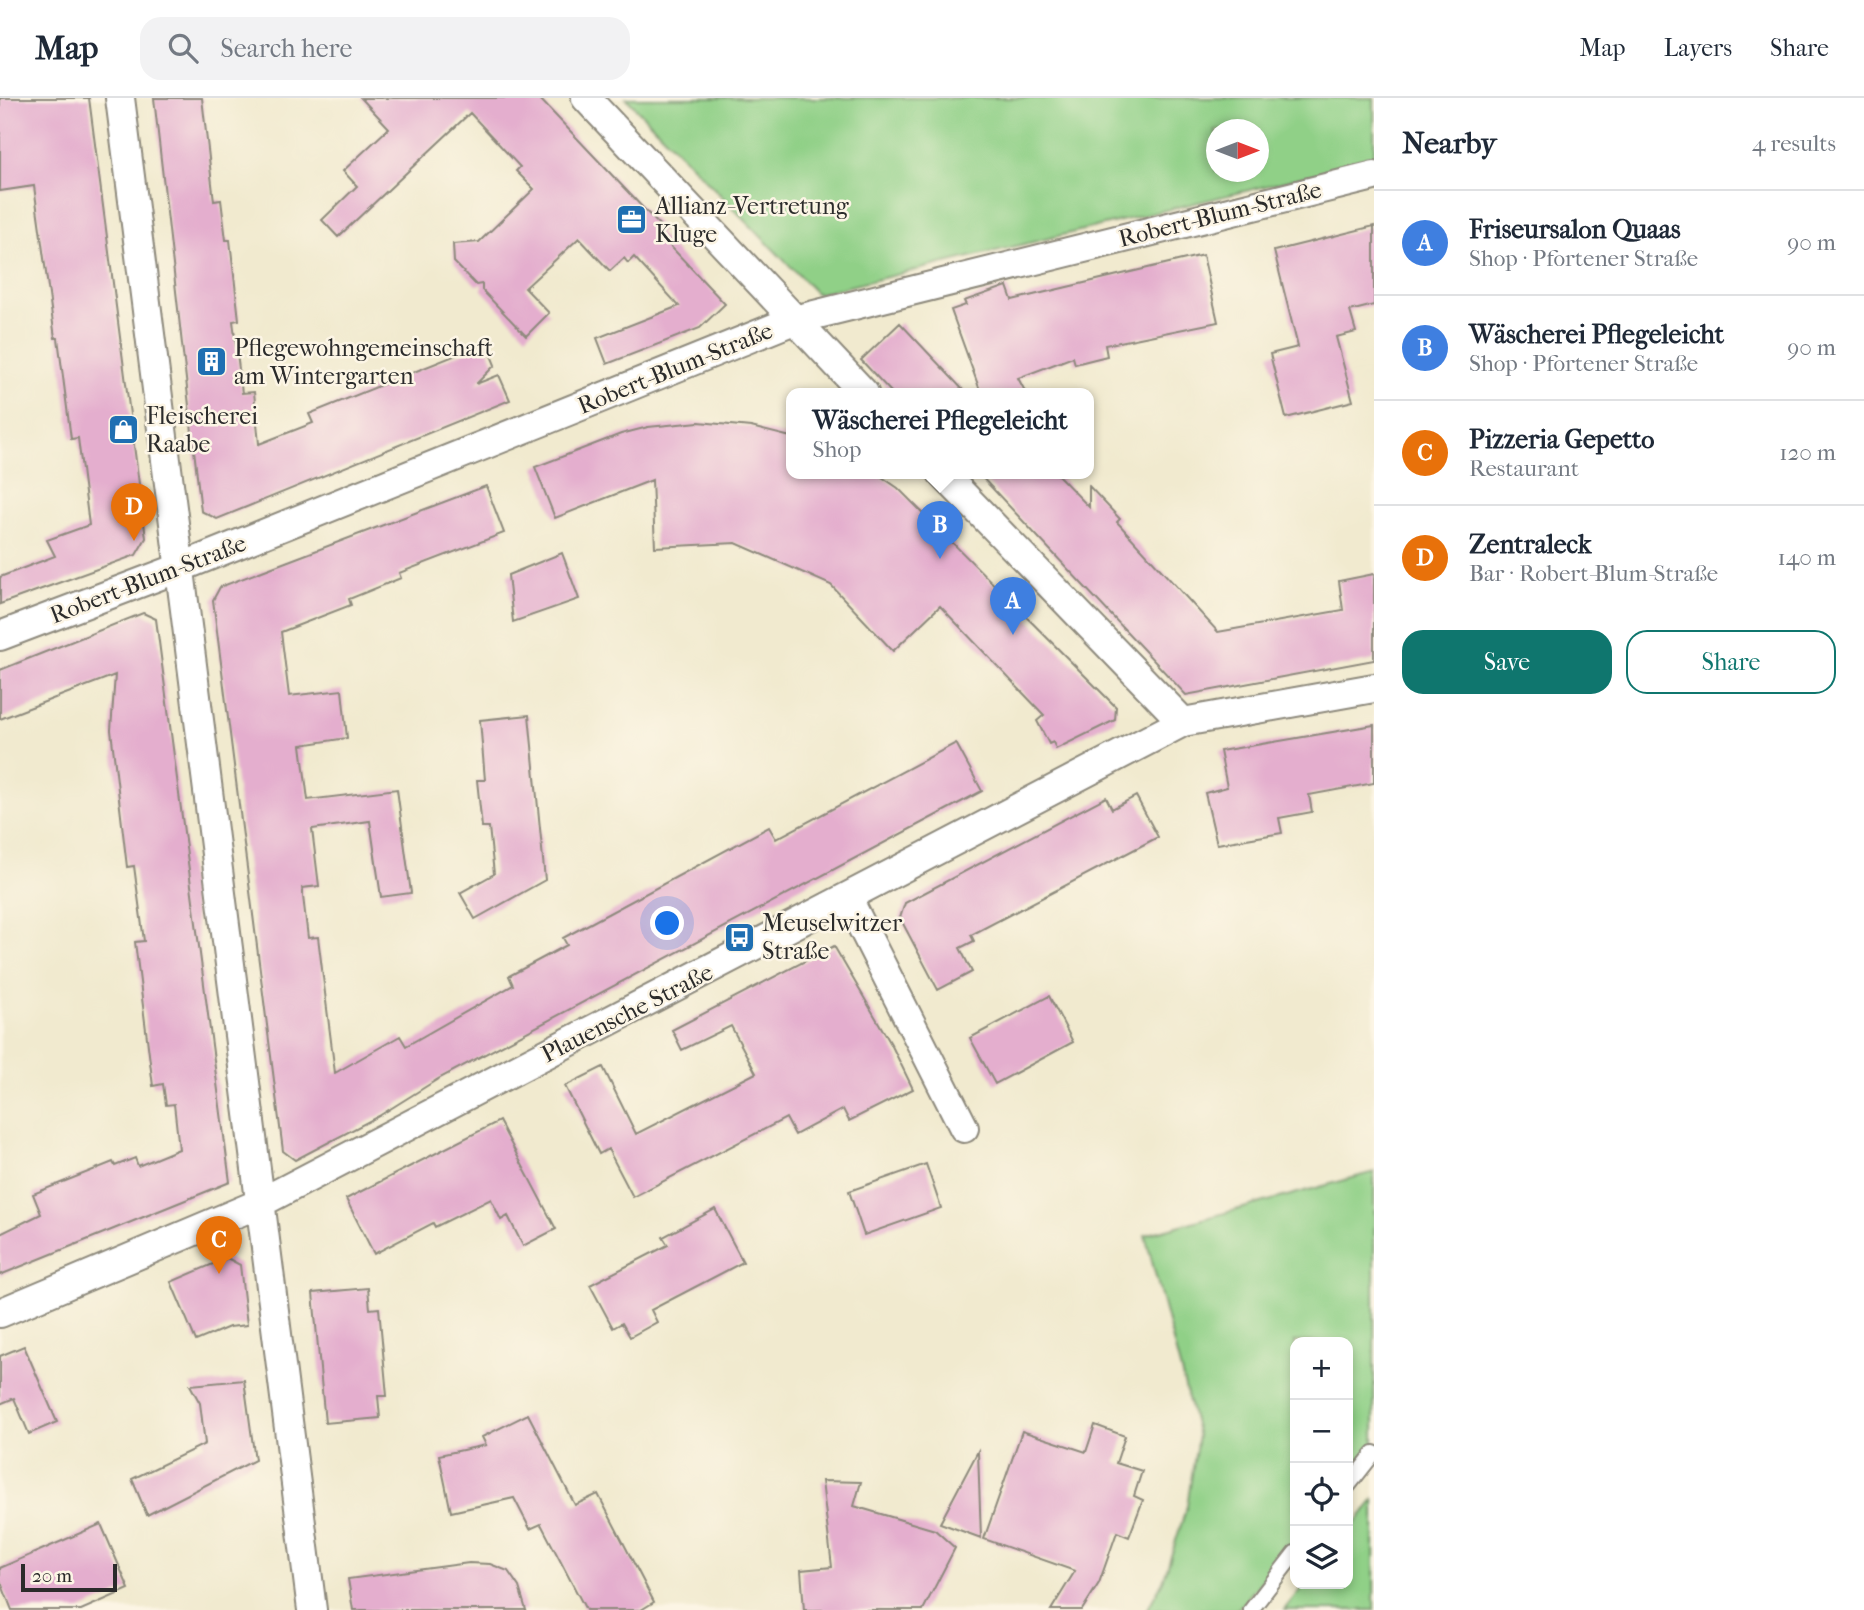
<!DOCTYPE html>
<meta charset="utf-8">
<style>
:root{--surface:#fff;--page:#f2f2f3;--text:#1f2937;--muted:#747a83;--line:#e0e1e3;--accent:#0f766e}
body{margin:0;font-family:"IM FELL French Canon",serif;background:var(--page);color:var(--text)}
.controls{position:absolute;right:21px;bottom:21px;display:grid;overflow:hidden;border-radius:14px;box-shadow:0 4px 10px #0003}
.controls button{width:63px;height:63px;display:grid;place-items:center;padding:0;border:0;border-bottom:2px solid var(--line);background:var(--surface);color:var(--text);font:35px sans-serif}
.compass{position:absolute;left:1206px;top:21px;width:63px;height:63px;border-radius:50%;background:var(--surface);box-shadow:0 4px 10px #0003;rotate:90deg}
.scale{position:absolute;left:21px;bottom:18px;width:96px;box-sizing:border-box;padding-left:7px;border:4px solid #2b2b2b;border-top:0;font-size:19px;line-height:24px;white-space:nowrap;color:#2b2b2b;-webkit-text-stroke:5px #fcf5e5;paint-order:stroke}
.you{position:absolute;left:668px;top:826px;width:24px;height:24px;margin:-18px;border:5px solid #fff;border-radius:50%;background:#1a73e8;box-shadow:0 0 0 10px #1a73e833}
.badge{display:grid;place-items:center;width:46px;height:46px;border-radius:50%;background:var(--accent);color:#fff;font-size:23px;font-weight:700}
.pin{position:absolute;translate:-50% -58px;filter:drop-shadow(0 2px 4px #0008)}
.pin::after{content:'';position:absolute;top:37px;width:24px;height:21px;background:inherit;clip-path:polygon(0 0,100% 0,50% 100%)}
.popup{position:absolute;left:786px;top:290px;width:308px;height:91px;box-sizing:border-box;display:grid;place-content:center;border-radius:14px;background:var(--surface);filter:drop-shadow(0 2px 5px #0005);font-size:23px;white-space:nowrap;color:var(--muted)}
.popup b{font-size:26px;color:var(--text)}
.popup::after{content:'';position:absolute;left:50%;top:100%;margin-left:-14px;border:14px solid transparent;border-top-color:var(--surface)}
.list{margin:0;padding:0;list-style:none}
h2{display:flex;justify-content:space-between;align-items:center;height:91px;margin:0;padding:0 28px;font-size:30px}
h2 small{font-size:23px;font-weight:400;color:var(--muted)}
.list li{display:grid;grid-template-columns:46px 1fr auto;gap:21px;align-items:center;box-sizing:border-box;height:105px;padding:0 28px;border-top:2px solid var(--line)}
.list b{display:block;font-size:26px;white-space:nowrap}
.list p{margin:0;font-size:23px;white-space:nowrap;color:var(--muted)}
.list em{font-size:23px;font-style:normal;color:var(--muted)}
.actions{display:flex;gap:14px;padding:21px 28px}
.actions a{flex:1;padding:16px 0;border:2px solid var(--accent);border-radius:21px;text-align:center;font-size:24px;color:var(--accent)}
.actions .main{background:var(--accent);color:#fff}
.icon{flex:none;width:38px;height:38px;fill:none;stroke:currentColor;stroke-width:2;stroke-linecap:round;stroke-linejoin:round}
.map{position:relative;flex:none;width:1374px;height:1512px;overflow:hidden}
header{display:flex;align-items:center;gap:42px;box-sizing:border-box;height:98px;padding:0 35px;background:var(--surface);border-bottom:2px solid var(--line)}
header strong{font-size:33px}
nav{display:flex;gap:38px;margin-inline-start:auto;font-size:24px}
.search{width:490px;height:63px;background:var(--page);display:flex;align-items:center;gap:18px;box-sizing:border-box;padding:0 24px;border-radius:21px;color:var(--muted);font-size:26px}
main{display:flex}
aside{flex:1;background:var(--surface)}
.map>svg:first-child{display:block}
.green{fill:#90d087;stroke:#5e7e59;stroke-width:2;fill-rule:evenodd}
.building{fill:#e4aece}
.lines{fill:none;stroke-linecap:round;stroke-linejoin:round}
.service-casing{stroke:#8e8a7d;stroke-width:18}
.minor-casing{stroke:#8e8a7d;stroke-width:32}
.service{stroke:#fff;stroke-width:14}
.minor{stroke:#fff;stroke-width:28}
.labels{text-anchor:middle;stroke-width:5;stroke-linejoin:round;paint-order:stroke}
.poi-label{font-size:24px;fill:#2b2b2b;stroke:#fcf5e5;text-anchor:start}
.street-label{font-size:24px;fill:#2b2b2b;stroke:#fcf5e5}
</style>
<header>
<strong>Map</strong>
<div class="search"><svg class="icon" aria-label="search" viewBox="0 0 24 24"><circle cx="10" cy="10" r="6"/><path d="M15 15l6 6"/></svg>Search here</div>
<nav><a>Map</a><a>Layers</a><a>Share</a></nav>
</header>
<main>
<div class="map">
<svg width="1374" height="1512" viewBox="0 0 1374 1512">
<rect width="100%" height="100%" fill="#fcf5e5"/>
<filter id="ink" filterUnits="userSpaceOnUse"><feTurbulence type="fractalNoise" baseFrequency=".0143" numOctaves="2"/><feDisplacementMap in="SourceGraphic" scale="14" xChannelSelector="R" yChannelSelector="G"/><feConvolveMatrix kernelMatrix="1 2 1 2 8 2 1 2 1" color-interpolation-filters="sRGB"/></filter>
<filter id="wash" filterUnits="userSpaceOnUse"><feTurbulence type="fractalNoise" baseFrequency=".00686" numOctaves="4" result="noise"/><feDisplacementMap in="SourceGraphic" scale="28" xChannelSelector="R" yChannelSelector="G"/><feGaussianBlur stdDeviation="1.57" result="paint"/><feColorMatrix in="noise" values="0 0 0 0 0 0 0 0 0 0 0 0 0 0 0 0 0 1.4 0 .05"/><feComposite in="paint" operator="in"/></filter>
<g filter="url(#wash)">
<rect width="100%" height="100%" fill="#f1eacf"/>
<path class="green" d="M626,0H1374V62L817,196ZM1216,32H1258V74H1216Z
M1374,1074V1351L1348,1382V1244H1295V1444L1237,1512H1147L1163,1483L1187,1408L1198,1338L1145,1137Z
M1374,1402V1512H1284L1305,1486H1348V1434Z"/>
<g id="blocks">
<path class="building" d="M0,0H89L146,440L136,457L0,506V479L55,458L47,442L89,427L78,340L71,341L58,240H55L34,88L0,93Z
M154,0H202L214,103L221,102L226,142H230L239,222L233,223L242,295L254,294L259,346L313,325L309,316L486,245L495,267L476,286L499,277L510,302L217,421L201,413Z
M361,0H539L663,131L658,135L725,206L700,230L607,266L597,240L679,208L634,159L628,165L624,160L610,173L579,140L525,190L549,215L526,238L482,192V186L476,187L454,164L453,146L479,144L534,91L516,73L520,69L470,15L338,139L322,122L357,88L343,73L389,30Z
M1374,128V207L1350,213L1356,234L1336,239L1353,303L1286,320L1270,256L1298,249L1274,153Z
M1203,157L1218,224L1105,247L1107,258L1075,266L1073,259L1018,280L1026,295H981L951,212L966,207L964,203L1007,188L1012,202Z
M900,225L966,295H892L861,262Z
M699,324L751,329L791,339V375H876L898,390L1116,609L1115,622L1056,651L1053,644L1049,646L1037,623L1044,617L940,508L893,553L831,487L736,445L655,449L652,382L555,420L535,369L621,336L648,329Z
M978,375H1056L1089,409V388L1120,421L1117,424L1218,534L1343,512L1339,483L1374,476V562L1186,597Z
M486,388L504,435L399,475L401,480L349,501L351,507L281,534L289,598L342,592L347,640L301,647L308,702L397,691L411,795L381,799L370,723L312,731L319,788L302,790L308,840L318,839L335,975L400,938L406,948L513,887L509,878L567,847L563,840L769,729L776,741L956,645L982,693L438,981L379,1018L295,1062L283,1053L213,502L220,489Z
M562,455L579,501L513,524L508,477Z
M143,515L156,521L230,1084L0,1177V1136L41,1116L33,1096L113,1064L115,1068L135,1060L138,1068L179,1051L174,1006L166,1007L163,986L153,988L135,844L144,843L134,768L127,769L111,632L115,577L0,621V572Z
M529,617L545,782L475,821L460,795L494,776L489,729H482L477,682H485L480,622Z
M1374,627V685L1309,697L1312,714L1279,720L1282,735L1217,746L1205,695L1227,689L1220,653Z
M1136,698L1158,739L971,837L974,843L960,850L972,874L938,892L900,820L905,805L1106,699L1112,711Z
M834,848L891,946L913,991L849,1023L843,1011L795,1037L786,1020L633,1099L608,1051L599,1056L565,988L603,969L636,1036L756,975L731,928L682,952L672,932Z
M1049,898L1073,944L995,986L970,940Z
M499,1023L556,1131L523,1148L508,1118L501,1122L491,1101L435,1129L433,1125L374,1156L346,1101Z
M926,1066L941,1110L864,1137L849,1093Z
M715,1111L743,1164L651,1212L657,1224L630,1239L622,1225L613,1230L590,1187L668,1147L663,1139Z
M227,1160L240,1167L247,1227L229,1229L196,1243L171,1184Z
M368,1190L370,1211L379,1210L387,1298H378L380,1320L325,1325L313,1195Z
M24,1248L57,1324L29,1336L14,1300L0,1306V1258Z
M244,1282L255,1362L147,1417L132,1381L205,1346L200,1305L190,1287Z
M528,1316L575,1407L598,1396L654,1504L641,1512H586L541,1426L530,1431L514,1400L451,1414L439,1357L486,1347L482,1339Z
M1095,1327L1125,1338L1116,1365L1142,1373L1134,1398L1143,1402L1129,1439L1117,1434L1099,1485L1082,1512H1051L1075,1473L984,1441L1022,1333L1086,1354Z
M978,1353L981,1440L940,1425Z
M822,1383L861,1384L854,1408L935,1432L955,1450L923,1512H804L801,1472L832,1469Z
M101,1426L129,1491L81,1512H12L0,1482V1470Z
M469,1465L490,1466L508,1473L519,1489L526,1512H353L348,1481Z"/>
</g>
</g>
<g filter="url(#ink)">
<use href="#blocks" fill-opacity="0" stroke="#8e8a7d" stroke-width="2"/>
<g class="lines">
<defs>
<path id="service" d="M1348,1388L1374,1355
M1251,1512L1295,1455"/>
<path id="minor" d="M120,0L312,1512
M586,0L864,295
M942,375L1183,624
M0,538L179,470L794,222L1374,78
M848,801L964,1030
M0,1215L258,1106L1183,624L1374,590"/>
</defs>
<use href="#service" class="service-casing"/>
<use href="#minor" class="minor-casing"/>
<use href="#service" class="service"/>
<use href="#minor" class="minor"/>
</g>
</g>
<defs>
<symbol id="office-square" viewBox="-11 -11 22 22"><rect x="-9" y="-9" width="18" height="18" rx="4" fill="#1f6fb2" stroke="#fcf5e5"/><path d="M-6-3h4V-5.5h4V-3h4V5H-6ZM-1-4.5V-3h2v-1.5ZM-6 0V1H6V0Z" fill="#fff"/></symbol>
<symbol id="building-square" viewBox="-11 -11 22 22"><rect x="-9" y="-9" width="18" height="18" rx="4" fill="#1f6fb2" stroke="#fcf5e5"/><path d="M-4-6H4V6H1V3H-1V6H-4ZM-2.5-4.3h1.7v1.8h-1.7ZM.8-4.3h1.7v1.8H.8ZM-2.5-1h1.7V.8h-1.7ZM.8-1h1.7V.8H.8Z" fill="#fff"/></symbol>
<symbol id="shop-square" viewBox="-11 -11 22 22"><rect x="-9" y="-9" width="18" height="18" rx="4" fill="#1f6fb2" stroke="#fcf5e5"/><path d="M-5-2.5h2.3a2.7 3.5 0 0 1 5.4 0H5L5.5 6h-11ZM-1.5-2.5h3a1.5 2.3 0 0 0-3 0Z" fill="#fff"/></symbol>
<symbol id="bus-square" viewBox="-11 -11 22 22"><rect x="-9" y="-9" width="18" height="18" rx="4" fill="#1f6fb2" stroke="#fcf5e5"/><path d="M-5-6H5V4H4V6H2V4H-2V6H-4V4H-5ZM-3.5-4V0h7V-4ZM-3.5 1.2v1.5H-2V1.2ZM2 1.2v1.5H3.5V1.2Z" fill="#fff"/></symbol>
</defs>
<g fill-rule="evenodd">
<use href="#office-square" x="614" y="104" width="35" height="35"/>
<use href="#building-square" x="194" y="246" width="35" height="35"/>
<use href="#shop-square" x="106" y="314" width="35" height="35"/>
<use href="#bus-square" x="722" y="822" width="35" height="35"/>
</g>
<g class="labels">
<g class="poi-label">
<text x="655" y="116">Allianz-Vertretung<tspan x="655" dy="28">Kluge</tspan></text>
<text x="234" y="258">Pflegewohngemeinschaft<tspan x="234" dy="28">am Wintergarten</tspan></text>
<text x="146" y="326">Fleischerei<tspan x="146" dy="28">Raabe</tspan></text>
<text x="762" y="833">Meuselwitzer<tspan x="762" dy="28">Straße</tspan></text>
</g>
<g class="street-label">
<text transform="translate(1220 116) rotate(-14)" y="8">Robert-Blum-Straße</text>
<text transform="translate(675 270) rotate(-22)" y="8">Robert-Blum-Straße</text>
<text transform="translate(148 481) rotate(-21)" y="8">Robert-Blum-Straße</text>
<text transform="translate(627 915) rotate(-27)" y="8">Plauensche Straße</text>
</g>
</g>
</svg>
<div class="controls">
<button>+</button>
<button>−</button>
<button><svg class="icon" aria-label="locate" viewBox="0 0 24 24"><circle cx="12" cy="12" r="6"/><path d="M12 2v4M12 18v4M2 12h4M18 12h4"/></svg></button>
<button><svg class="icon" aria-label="layers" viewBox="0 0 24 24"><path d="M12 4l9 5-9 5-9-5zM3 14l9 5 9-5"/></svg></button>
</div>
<svg class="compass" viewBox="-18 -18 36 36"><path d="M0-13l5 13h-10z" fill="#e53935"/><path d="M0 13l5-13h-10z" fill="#747a83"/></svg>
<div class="scale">20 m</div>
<div class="you"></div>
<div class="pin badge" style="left:1013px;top:537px;background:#3f7fe0">A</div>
<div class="pin badge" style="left:940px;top:461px;background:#3f7fe0">B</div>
<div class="popup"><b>Wäscherei Pflegeleicht</b>Shop</div>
<div class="pin badge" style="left:219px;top:1176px;background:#e8710a">C</div>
<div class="pin badge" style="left:134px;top:443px;background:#e8710a">D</div>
</div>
<aside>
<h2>Nearby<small>4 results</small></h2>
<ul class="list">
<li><span class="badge" style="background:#3f7fe0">A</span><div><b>Friseursalon Quaas</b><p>Shop · Pfortener Straße</p></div><em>90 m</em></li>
<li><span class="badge" style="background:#3f7fe0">B</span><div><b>Wäscherei Pflegeleicht</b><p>Shop · Pfortener Straße</p></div><em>90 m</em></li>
<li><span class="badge" style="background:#e8710a">C</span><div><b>Pizzeria Gepetto</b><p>Restaurant</p></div><em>120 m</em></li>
<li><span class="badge" style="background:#e8710a">D</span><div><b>Zentraleck</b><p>Bar · Robert-Blum-Straße</p></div><em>140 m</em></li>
</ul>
<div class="actions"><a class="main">Save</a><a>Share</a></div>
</aside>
</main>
